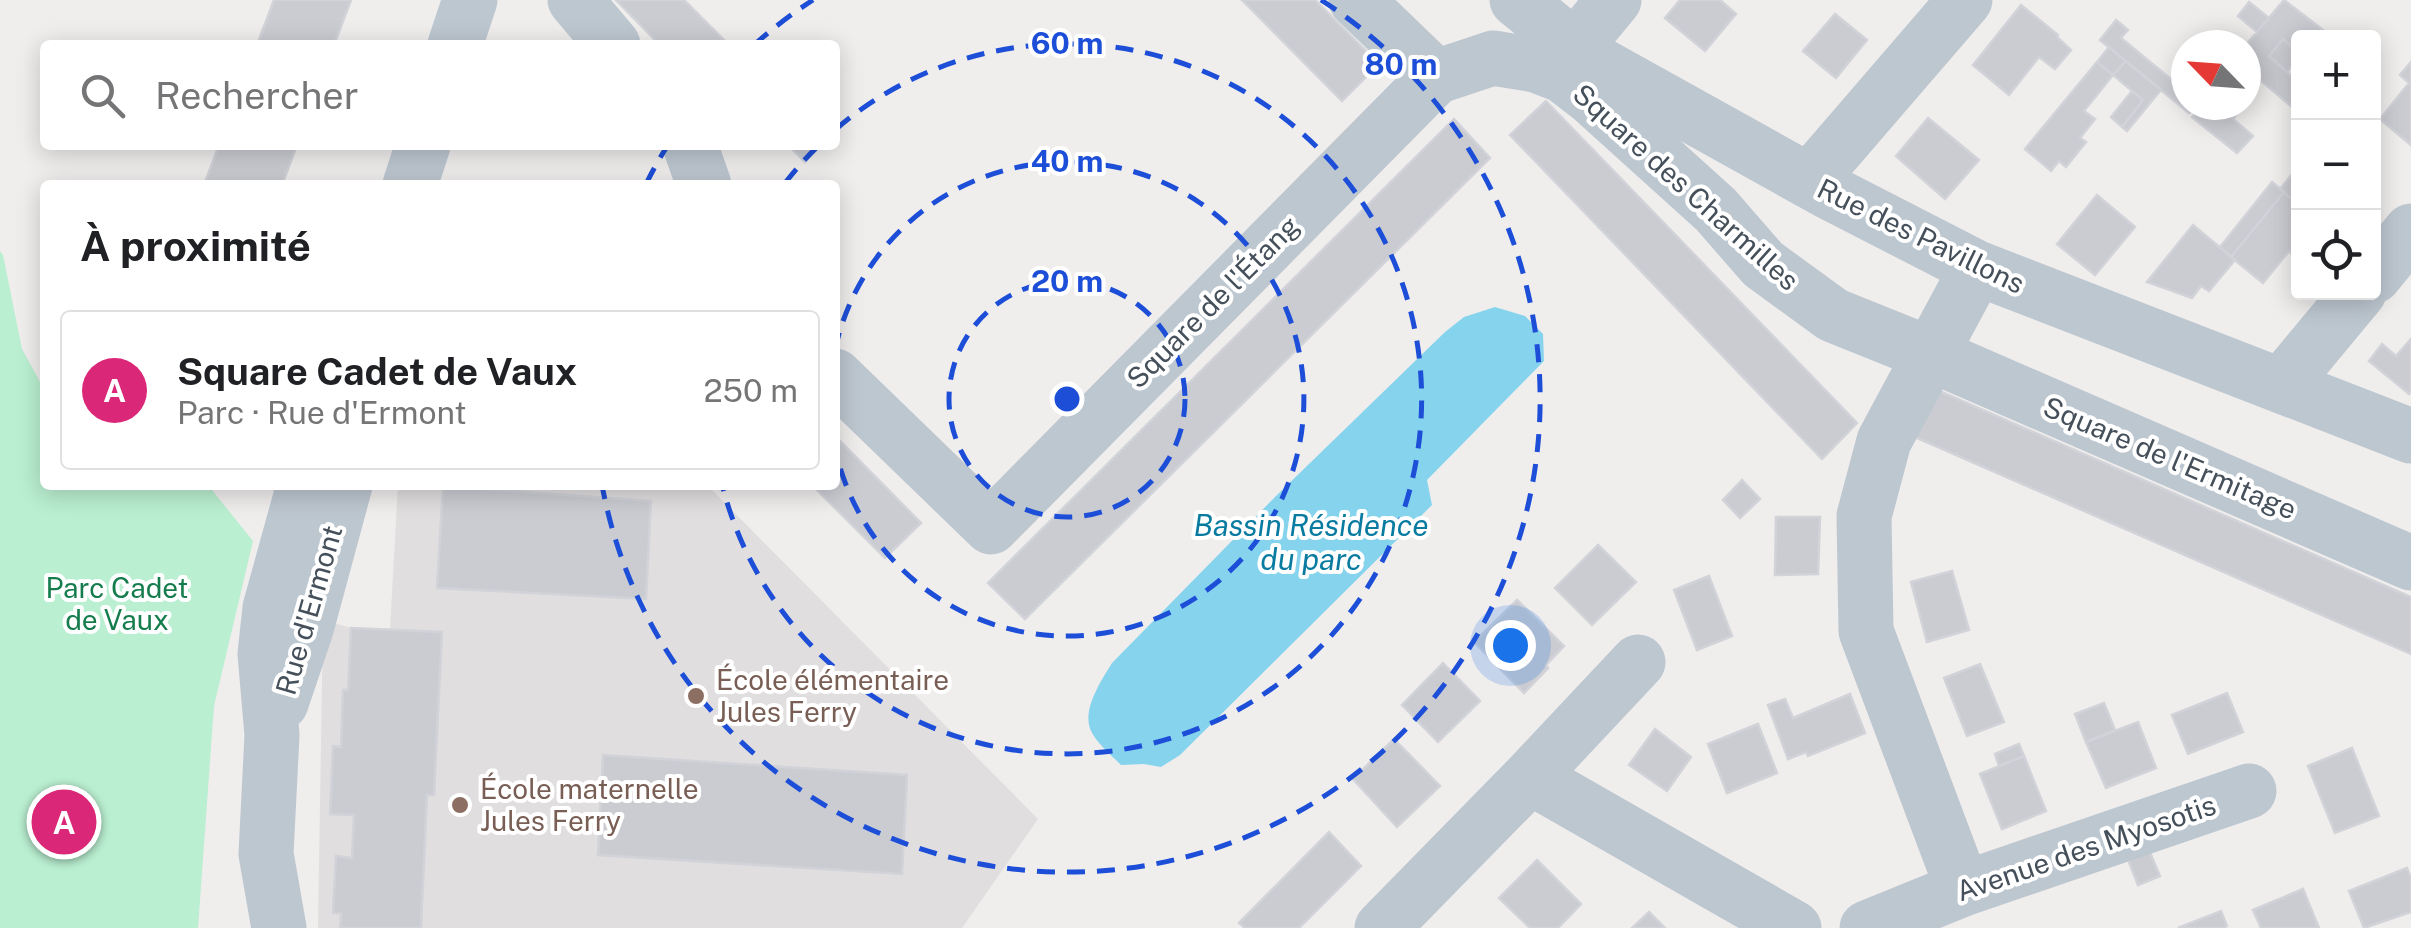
<!DOCTYPE html>
<html lang="fr">
<meta charset="utf-8">
<style>
:root{--surface:#fff;--page:#f6f6f6;--text:#202124;--muted:#757577;--line:#e0e0e0;--accent:#db2777}
body{margin:0;font-family:"Public Sans",sans-serif;background:var(--page);color:var(--text)}
.controls{position:absolute;right:30px;top:30px;display:grid;overflow:hidden;border-radius:10px;box-shadow:0 5px 25px #0003}
.controls button{width:90px;height:90px;display:grid;place-items:center;padding:0;border:0;border-bottom:2px solid var(--line);background:var(--surface);color:var(--text);font:50px sans-serif}
.compass{position:absolute;left:2171px;top:30px;width:90px;height:90px;border-radius:50%;background:var(--surface);box-shadow:0 5px 25px #0003;rotate:295deg}
.you{position:absolute;left:1510px;top:645px;width:35px;height:35px;margin:-25px;border:8px solid #fff;border-radius:50%;background:#1a73e8;box-shadow:0 0 0 15px #1a73e833}
.badge{display:grid;place-items:center;width:65px;height:65px;border-radius:50%;background:var(--accent);color:#fff;font-size:32px;font-weight:700}
.pin{position:absolute;translate:-50% -50%;border:5px solid #fff;box-shadow:0 2px 10px #0006}
.list{margin:0;padding:0;list-style:none}
h2{display:flex;justify-content:space-between;align-items:center;height:130px;margin:0;padding:0 40px;font-size:42px}
h2 small{font-size:32px;font-weight:400;color:var(--muted)}
.list li{display:grid;grid-template-columns:65px 1fr auto;gap:30px;align-items:center;box-sizing:border-box;height:160px;margin:0 20px 20px;padding:0 20px;border:2px solid var(--line);border-radius:10px}
.list b{display:block;font-size:38px;white-space:nowrap}
.list p{margin:0;font-size:32px;white-space:nowrap;color:var(--muted)}
.list em{font-size:32px;font-style:normal;color:var(--muted)}
.icon{flex:none;width:55px;height:55px;fill:none;stroke:currentColor;stroke-width:2;stroke-linecap:round;stroke-linejoin:round}
.map{position:relative;flex:none;width:2411px;height:928px;overflow:hidden}
.search{position:absolute;background:var(--surface);box-shadow:0 5px 25px #0003;left:40px;top:40px;width:800px;height:110px;display:flex;align-items:center;gap:25px;box-sizing:border-box;padding:0 35px;border-radius:10px;color:var(--muted);font-size:38px}
.panel{position:absolute;background:var(--surface);box-shadow:0 5px 25px #0003;left:40px;top:180px;width:800px;height:310px;border-radius:10px}
.map>svg:first-child{display:block}
.education{fill:#e1dedf}
.green{fill:#baefd1}
.water{fill:#86d3ed}
.building{fill:#caccd2;stroke:#d1d3d9;stroke-width:2.5}
.lines{fill:none;stroke-linecap:round;stroke-linejoin:round}
.minor{stroke:#bdc7d0;stroke-width:55}
.ring{fill:none;stroke:#1d4ed8;stroke-width:5;stroke-dasharray:18 12}
.education-dot{fill:#8d6e63;stroke:#fff;stroke-width:4}
.labels{text-anchor:middle;stroke-width:8;stroke-linejoin:round;paint-order:stroke}
.street-label{font-size:28px;fill:#45505b;stroke:#fff}
.park-label{font-size:28px;fill:#157d4d;stroke:#fff}
.education-label{font-size:28px;fill:#785e54;stroke:#fff;text-anchor:start}
.water-label{font-size:30px;font-style:italic;fill:#097ba1;stroke:#fff}
.centre{fill:#1d4ed8;stroke:#fff;stroke-width:5}
.ring-label{font-size:30px;text-anchor:middle;font-weight:bold;fill:#1d4ed8;stroke:#fff;stroke-width:8;stroke-linejoin:round;paint-order:stroke}
</style>
<div class="map">
<svg width="2411" height="928" viewBox="0 0 2411 928">
<rect width="100%" height="100%" fill="#f0eded"/>
<path class="education" d="M398,485H707L1038,819L962,928H318L323,620L351,628L390,629Z"/>
<path class="green" d="M0,251L3,255L22,349L45,391V485H208L253,541L214,706L198,928H0Z"/>
<path class="water" d="M1495,307L1525,316L1543,334L1544,361L1427,480L1432,505L1180,755L1161,767L1144,764L1121,765C1111,755 1099,745 1092,733C1080,712 1101,681 1112,663L1276,496L1445,332L1464,317Z"/>
<path class="building" d="M274,0H351L334,45H257Z
M616,0H684L729,45H660Z
M1242,0H1315L1379,64L1342,101Z
M1680,0H1720L1736,14L1705,51L1665,18Z
M2284,0L2323,30L2317,38H2298V52L2283,39L2269,56L2298,82V112L2246,68V45Z
M2249,2L2269,18L2257,32L2238,16Z
M2021,5L2058,35L2057,37L2071,50L2055,69L2039,57L2009,95L1973,65Z
M1835,14L1867,40L1836,78L1803,51Z
M2116,20L2128,30L2121,38L2172,80L2183,66L2186,68V105H2196L2189,113L2100,40Z
M2283,39L2298,52V58L2287,72L2269,56Z
M2109,47L2126,61L2113,75L2097,62Z
M2126,61L2161,90L2127,131L2122,127L2143,100L2113,75Z
M2097,62L2113,75L2084,111L2095,119L2080,138L2086,142L2066,167L2059,161L2051,171L2025,149Z
M2411,62V145L2380,119L2409,83L2400,75Z
M2132,91L2143,100L2122,127L2111,117Z
M1546,101L1857,423L1822,459L1510,135Z
M2202,105H2244L2233,119L2253,136L2237,153L2192,117Z
M1928,118L1979,160L1945,199L1896,156Z
M1454,119L1490,158L1025,619L988,583Z
M219,145H297L282,185H204Z
M788,145H818L820,146L805,162Z
M2293,173L2298,178V205L2280,189Z
M2272,182L2284,192L2231,257L2220,247Z
M2284,192L2298,205V245L2291,253L2289,251L2263,283L2231,257Z
M2097,195L2135,227L2095,275L2057,244Z
M2193,225L2235,260L2209,291L2201,286L2192,298L2147,282Z
M2411,339V391L2409,394L2369,361L2382,344L2396,356Z
M1937,390L2411,597V654L1915,437Z
M835,436L921,523L885,558L812,485H835Z
M1742,480L1760,499L1740,518L1723,500Z
M443,486L651,501L646,599L437,588Z
M1776,517H1820L1818,574L1775,575Z
M1598,545L1636,582L1592,625L1555,588Z
M1952,571L1969,630L1927,642L1911,582Z
M1709,576L1732,636L1697,650L1674,590Z
M1517,600L1564,646L1546,665L1548,668L1524,693L1474,642Z
M351,628L442,632L434,795H427L421,928H340L341,913H333L336,856L352,858L354,815L330,814L333,746L341,747L343,690H348Z
M1443,663L1480,701L1438,742L1402,705Z
M1980,664L2004,722L1967,736L1944,678Z
M2227,693L2243,732L2188,754L2172,715Z
M1850,694L1865,733L1808,756L1806,752L1788,759L1768,705L1785,699L1793,718Z
M2104,703L2115,730L2086,742L2075,714Z
M2138,722L2156,768L2106,788L2086,742Z
M1758,724L1777,773L1727,793L1708,744Z
M1655,729L1691,757L1667,791L1629,765Z
M1394,739L1440,786L1397,827L1353,779Z
M2019,744L2024,756L1999,766L1995,754Z
M2352,748L2379,816L2335,833L2308,766Z
M603,755L907,775L902,874L598,855Z
M2024,756L2046,811L2002,829L1980,774Z
M1329,832L1361,866L1299,928H1245L1239,923Z
M2122,844L2148,848L2160,876L2138,885Z
M1537,860L1581,904L1558,928H1530L1499,898Z
M2407,868L2411,879V912L2364,928L2349,891Z
M2303,889L2319,928H2261L2253,910Z
M2221,911L2227,926L2222,928H2178Z
M1649,912L1665,928H1632Z"/>
<g class="lines">
<path class="minor" d="M575,0L613,45
M1356,0L1436,77
M1517,0L1588,58L1827,191L1977,268L2411,436
M455,45L470,0
M1575,47L1614,0
M690,145L704,185
M1809,181L1965,0
M410,185L423,145
M2374,276L2411,231
M835,376L991,527L1436,77L1493,58L1536,65L1562,75L1592,98L1716,210L1763,264L1833,315L1930,354L2411,563
M2281,386L2359,292
M281,703L306,629L345,485
M1530,777L1794,928
M1963,889L1866,631L1864,516L1884,441L1977,268
M279,928L266,854L272,735L265,654L270,608L304,485
M1382,928L1530,777L1638,662
M1867,928L1963,889L2249,791"/>
</g>
<g class="ring">
<circle cx="1067" cy="399" r="118"/>
<path d="M835 350A237 237 0 1 1 835 448"/>
<path d="M785 183A355 355 0 0 1 818 146M836 129A355 355 0 1 1 723 488"/>
<path d="M646 184A473 473 0 0 1 666 148M754 45A473 473 0 0 1 813 0M1321 0A473 473 0 1 1 602 485"/>
</g>
<g class="education-dot">
<circle cx="696" cy="696" r="10"/>
<circle cx="460" cy="805" r="10"/>
</g>
<g class="labels">
<g class="street-label">
<text transform="translate(1686 187) rotate(42)" y="10">Square des Charmilles</text>
<text transform="translate(1921 236) rotate(26)" y="10">Rue des Pavillons</text>
<text transform="translate(1213 302) rotate(-45)" y="10">Square de l'Étang</text>
<text transform="translate(2170 458) rotate(23)" y="10">Square de l'Ermitage</text>
<text transform="translate(309 610) rotate(-74)" y="10">Rue d'Ermont</text>
<text transform="translate(2086 848) rotate(-19)" y="10">Avenue des Myosotis</text>
</g>
<g class="park-label">
<text x="117" y="598">Parc Cadet<tspan x="117" dy="32">de Vaux</tspan></text>
</g>
<g class="education-label">
<text x="716" y="690">École élémentaire<tspan x="716" dy="32">Jules Ferry</tspan></text>
<text x="480" y="799">École maternelle<tspan x="480" dy="32">Jules Ferry</tspan></text>
</g>
<g class="water-label">
<text x="1311" y="536">Bassin Résidence<tspan x="1311" dy="34">du parc</tspan></text>
</g>
</g>
<circle cx="1067" cy="399" r="15" class="centre"/>
<g class="ring-label">
<text x="1067" y="54">60 m</text>
<text x="1401" y="75">80 m</text>
<text x="1067" y="172">40 m</text>
<text x="1067" y="292">20 m</text>
</g>
</svg>
<div class="controls">
<button>+</button>
<button>−</button>
<button><svg class="icon" aria-label="locate" viewBox="0 0 24 24"><circle cx="12" cy="12" r="6"/><path d="M12 2v4M12 18v4M2 12h4M18 12h4"/></svg></button>
</div>
<svg class="compass" viewBox="-18 -18 36 36"><path d="M0-13l5 13h-10z" fill="#e53935"/><path d="M0 13l5-13h-10z" fill="#757577"/></svg>
<div class="you"></div>
<div class="pin badge" style="left:64px;top:822px">A</div>
<div class="search"><svg class="icon" aria-label="search" viewBox="0 0 24 24"><circle cx="10" cy="10" r="6"/><path d="M15 15l6 6"/></svg>Rechercher</div>
<section class="panel">
<h2>À proximité<small></small></h2>
<ul class="list">
<li><span class="badge">A</span><div><b>Square Cadet de Vaux</b><p>Parc · Rue d'Ermont</p></div><em>250 m</em></li>
</ul>
</section>
</div>
